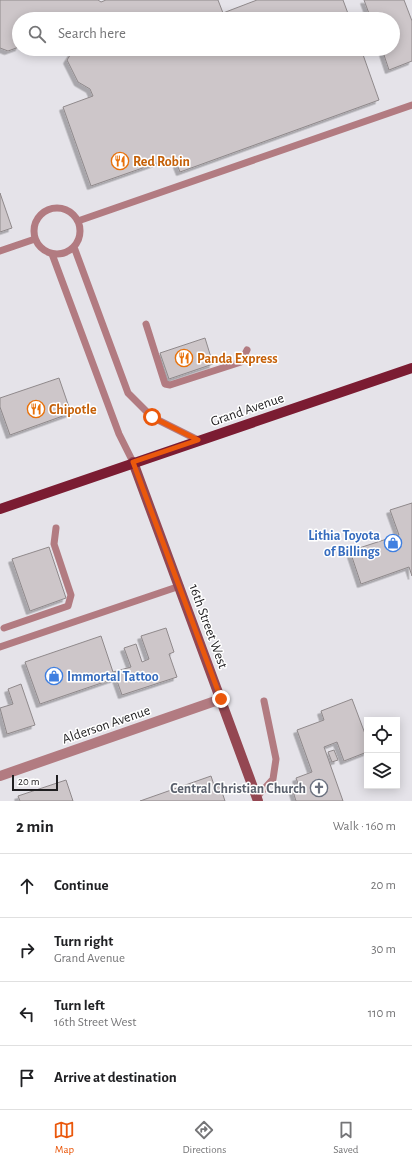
<!DOCTYPE html>
<meta charset="utf-8">
<style>
:root{--surface:#fff;--page:#f6f6f6;--text:#202124;--muted:#757577;--line:#e0e0e0;--accent:#ea580c}
body{margin:0;font-family:"Alegreya Sans",sans-serif;background:var(--page);color:var(--text)}
.controls{position:absolute;right:12px;bottom:12px;display:grid;overflow:hidden;border-radius:0px;box-shadow:0 2px 10px #0003}
.controls button{width:36px;height:36px;display:grid;place-items:center;padding:0;border:0;border-bottom:1px solid var(--line);background:var(--surface);color:var(--text);font:20px sans-serif}
.scale{position:absolute;left:12px;bottom:10px;width:46px;box-sizing:border-box;padding-left:4px;border:2px solid #1f1e20;border-top:0;font-size:11px;line-height:14px;white-space:nowrap;color:#1f1e20;-webkit-text-stroke:3px #fff;paint-order:stroke}
.stop{position:absolute;width:12px;height:12px;margin:-9px;border:3px solid #ea580c;border-radius:50%;background:#fff}
.stop.end{background:#ea580c;border-color:#fff;box-shadow:0 1px 4px #0008}
.list{margin:0;padding:0;list-style:none}
h2{display:flex;justify-content:space-between;align-items:center;height:52px;margin:0;padding:0 16px;font-size:17px}
h2 small{font-size:13px;font-weight:400;color:var(--muted)}
.list li{display:grid;grid-template-columns:26px 1fr auto;gap:12px;align-items:center;box-sizing:border-box;height:64px;padding:0 16px;border-top:1px solid var(--line)}
.list b{display:block;font-size:15px;white-space:nowrap}
.list p{margin:0;font-size:13px;white-space:nowrap;color:var(--muted)}
.list em{font-size:13px;font-style:normal;color:var(--muted)}
.icon{flex:none;width:22px;height:22px;fill:none;stroke:currentColor;stroke-width:2;stroke-linecap:round;stroke-linejoin:round}
.map{position:relative;flex:none;width:412px;height:801px;overflow:hidden}
.search{position:absolute;background:var(--surface);box-shadow:0 2px 10px #0003;left:12px;right:12px;top:12px;height:44px;display:flex;align-items:center;gap:10px;box-sizing:border-box;padding:0 14px;border-radius:22px;color:var(--muted);font-size:15px}
.sheet{height:308px;background:var(--surface)}
nav{display:flex;justify-content:space-around;align-items:center;box-sizing:border-box;height:56px;border-top:1px solid var(--line);background:var(--surface);font-size:11px;color:var(--muted)}
nav a{display:grid;justify-items:center;gap:2px}
nav .on{color:var(--accent)}
.map>svg:first-child{display:block}
.building{fill:#cdc6c9;stroke:#8f898b;filter:url(#shadow)}
.lines{fill:none;stroke-linecap:round;stroke-linejoin:round}
.lane{stroke:#b27b81;stroke-width:7}
.street{stroke:#b27b81;stroke-width:10}
.secondary{stroke:#944752;stroke-width:10}
.primary{stroke:#7b1c32;stroke-width:10}
.route{stroke:#ea580c;stroke-width:5}
.labels{text-anchor:middle;stroke-width:3;stroke-linejoin:round;paint-order:stroke}
.food-label{font-size:14px;font-weight:bold;fill:#c56008;stroke:#fff;text-anchor:start}
.street-label{font-size:14px;fill:#1f1e20;stroke:#fff}
.shop-label{font-size:14px;font-weight:bold;fill:#366cbe;stroke:#fff;text-anchor:end}
.worship-label{font-size:14px;font-weight:bold;fill:#5b616d;stroke:#fff;text-anchor:end}
</style>
<div class="map">
<svg width="412" height="801" viewBox="0 0 412 801">
<defs>
<filter id="shadow"><feDropShadow dx="-3.5" dy="3.5" stdDeviation="0" flood-color="#0004"/></filter>
</defs>
<rect width="100%" height="100%" fill="#e5e3e9"/>
<path class="building" d="M0,0H98L101,2L106,0H218L223,13L257,0H343L350,19H19V47L8,51L0,48Z
M364,0H404L412,21V61L389,70L382,49H393V19H371Z
M74,49H361L379,100L180,172L174,157L91,186L63,107L93,96L90,89L78,82L67,60Z
M0,193L12,228L0,232Z
M205,338L213,364L169,379L160,353Z
M59,378L71,413L10,435L0,407V398Z
M412,503V576L409,567L361,584L350,551L399,535L390,510Z
M49,547L66,598L30,611L12,559Z
M166,628L174,652L169,654L177,677L122,695L116,678L40,704L25,662L101,636L113,672L131,667L124,648L136,644L142,662L149,659L141,636Z
M21,684L35,725L7,734L0,708L13,704L8,689Z
M352,699L367,739V752L344,761L337,742L324,747L343,801H296L292,788L299,786L296,778L312,772L297,730L324,720L321,711Z
M334,750L338,760L332,762L328,752Z
M211,776L215,788L220,786L225,801H140Z
M66,780L73,801H20L18,796Z"/>
<g class="lines">
<path class="lane" d="M34 231a23 23 0 1 1 46 0a23 23 0 1 1-46 0Z
M78,221L412,105
M74,247L128,393L152,417L198,440
M0,251L35,239
M52,254L119,434L133,462
M146,324L165,384L170,385L241,362L247,350
M4,628L68,606L71,595L54,544L56,528
M0,647L180,586
M256,798L273,779L276,759L264,701"/>
<path class="street" d="M0,776L221,699"/>
<path class="secondary" d="M133,462L258,801"/>
<path class="primary" d="M0,509L412,368"/>
</g>
<g class="lines">
<path class="route" d="M152,417L198,440L133,462L221,699"/>
</g>
<defs>
<symbol id="restaurant-ring" viewBox="-11 -11 22 22"><circle r="9.5" fill="#fff" stroke="#e8710a" stroke-width="1.5"/><path d="M-5-6h1v4h1v-4h1v4h1v-4h1v5L-1.5 .5V6h-2V.5L-5-1ZM5-6V6H3V1.5H1.5Q1.5-4 5-6Z" fill="#e8710a"/></symbol>
<symbol id="shop-ring" viewBox="-11 -11 22 22"><circle r="9.5" fill="#fff" stroke="#3f7fe0" stroke-width="1.5"/><path d="M-5-2.5h2.3a2.7 3.5 0 0 1 5.4 0H5L5.5 6h-11ZM-1.5-2.5h3a1.5 2.3 0 0 0-3 0Z" fill="#3f7fe0"/></symbol>
<symbol id="church-ring" viewBox="-11 -11 22 22"><circle r="9.5" fill="#fff" stroke="#6b7280" stroke-width="1.5"/><path d="M-1.2-6h2.4v3.5h3.3v2.4h-3.3V6h-2.4V-.1h-3.3v-2.4h3.3Z" fill="#6b7280"/></symbol>
</defs>
<g fill-rule="evenodd">
<use href="#restaurant-ring" x="110" y="151" width="20" height="20"/>
<use href="#restaurant-ring" x="174" y="348" width="20" height="20"/>
<use href="#restaurant-ring" x="26" y="399" width="20" height="20"/>
<use href="#shop-ring" x="383" y="533" width="20" height="20"/>
<use href="#shop-ring" x="44" y="666" width="20" height="20"/>
<use href="#church-ring" x="309" y="778" width="20" height="20"/>
</g>
<g class="labels">
<g class="food-label">
<text x="133" y="166">Red Robin</text>
<text x="197" y="363">Panda Express</text>
<text x="49" y="414">Chipotle</text>
</g>
<g class="street-label">
<text transform="translate(247 409) rotate(-19)" y="5">Grand Avenue</text>
<text transform="translate(209 626) rotate(70)" y="5">16th Street West</text>
<text transform="translate(106 724) rotate(-19)" y="5">Alderson Avenue</text>
</g>
<g class="shop-label">
<text x="380" y="540">Lithia Toyota<tspan x="380" dy="16">of Billings</tspan></text>
<text x="67" y="681" text-anchor="start">Immortal Tattoo</text>
</g>
<g class="worship-label">
<text x="306" y="793">Central Christian Church</text>
</g>
</g>
</svg>
<div class="controls">
<button><svg class="icon" aria-label="locate" viewBox="0 0 24 24"><circle cx="12" cy="12" r="6"/><path d="M12 2v4M12 18v4M2 12h4M18 12h4"/></svg></button>
<button><svg class="icon" aria-label="layers" viewBox="0 0 24 24"><path d="M12 4l9 5-9 5-9-5zM3 14l9 5 9-5"/></svg></button>
</div>
<div class="scale">20 m</div>
<div class="stop" style="left:152px;top:417px"></div>
<div class="stop end" style="left:221px;top:699px"></div>
<div class="search"><svg class="icon" aria-label="search" viewBox="0 0 24 24"><circle cx="10" cy="10" r="6"/><path d="M15 15l6 6"/></svg>Search here</div>
</div>
<section class="sheet">
<h2>2 min<small>Walk · 160 m</small></h2>
<ul class="list">
<li><svg class="icon" aria-label="ahead" viewBox="0 0 24 24"><path d="M12 20V5M6 11l6-6 6 6"/></svg><div><b>Continue</b></div><em>20 m</em></li>
<li><svg class="icon" aria-label="right" viewBox="0 0 24 24"><path d="M7 20v-9h11M14 6l5 5-5 5"/></svg><div><b>Turn right</b><p>Grand Avenue</p></div><em>30 m</em></li>
<li><svg class="icon" aria-label="left" viewBox="0 0 24 24"><path d="M17 20v-9H6M10 6l-5 5 5 5"/></svg><div><b>Turn left</b><p>16th Street West</p></div><em>110 m</em></li>
<li><svg class="icon" aria-label="arrive" viewBox="0 0 24 24"><path d="M6 21V4h12l-3 4 3 4H6"/></svg><div><b>Arrive at destination</b></div></li>
</ul>
</section>
<nav>
<a class="on"><svg class="icon" aria-label="map" viewBox="0 0 24 24"><path d="M3 6l6-2 6 2 6-2v14l-6 2-6-2-6 2zM9 4v14M15 6v14"/></svg>Map</a>
<a><svg class="icon" aria-label="directions" viewBox="0 0 24 24"><path d="M12 3l9 9-9 9-9-9zM9 14v-3h6M13 9l2 2-2 2"/></svg>Directions</a>
<a><svg class="icon" aria-label="saved" viewBox="0 0 24 24"><path d="M7 4h10v16l-5-4-5 4z"/></svg>Saved</a>
</nav>
